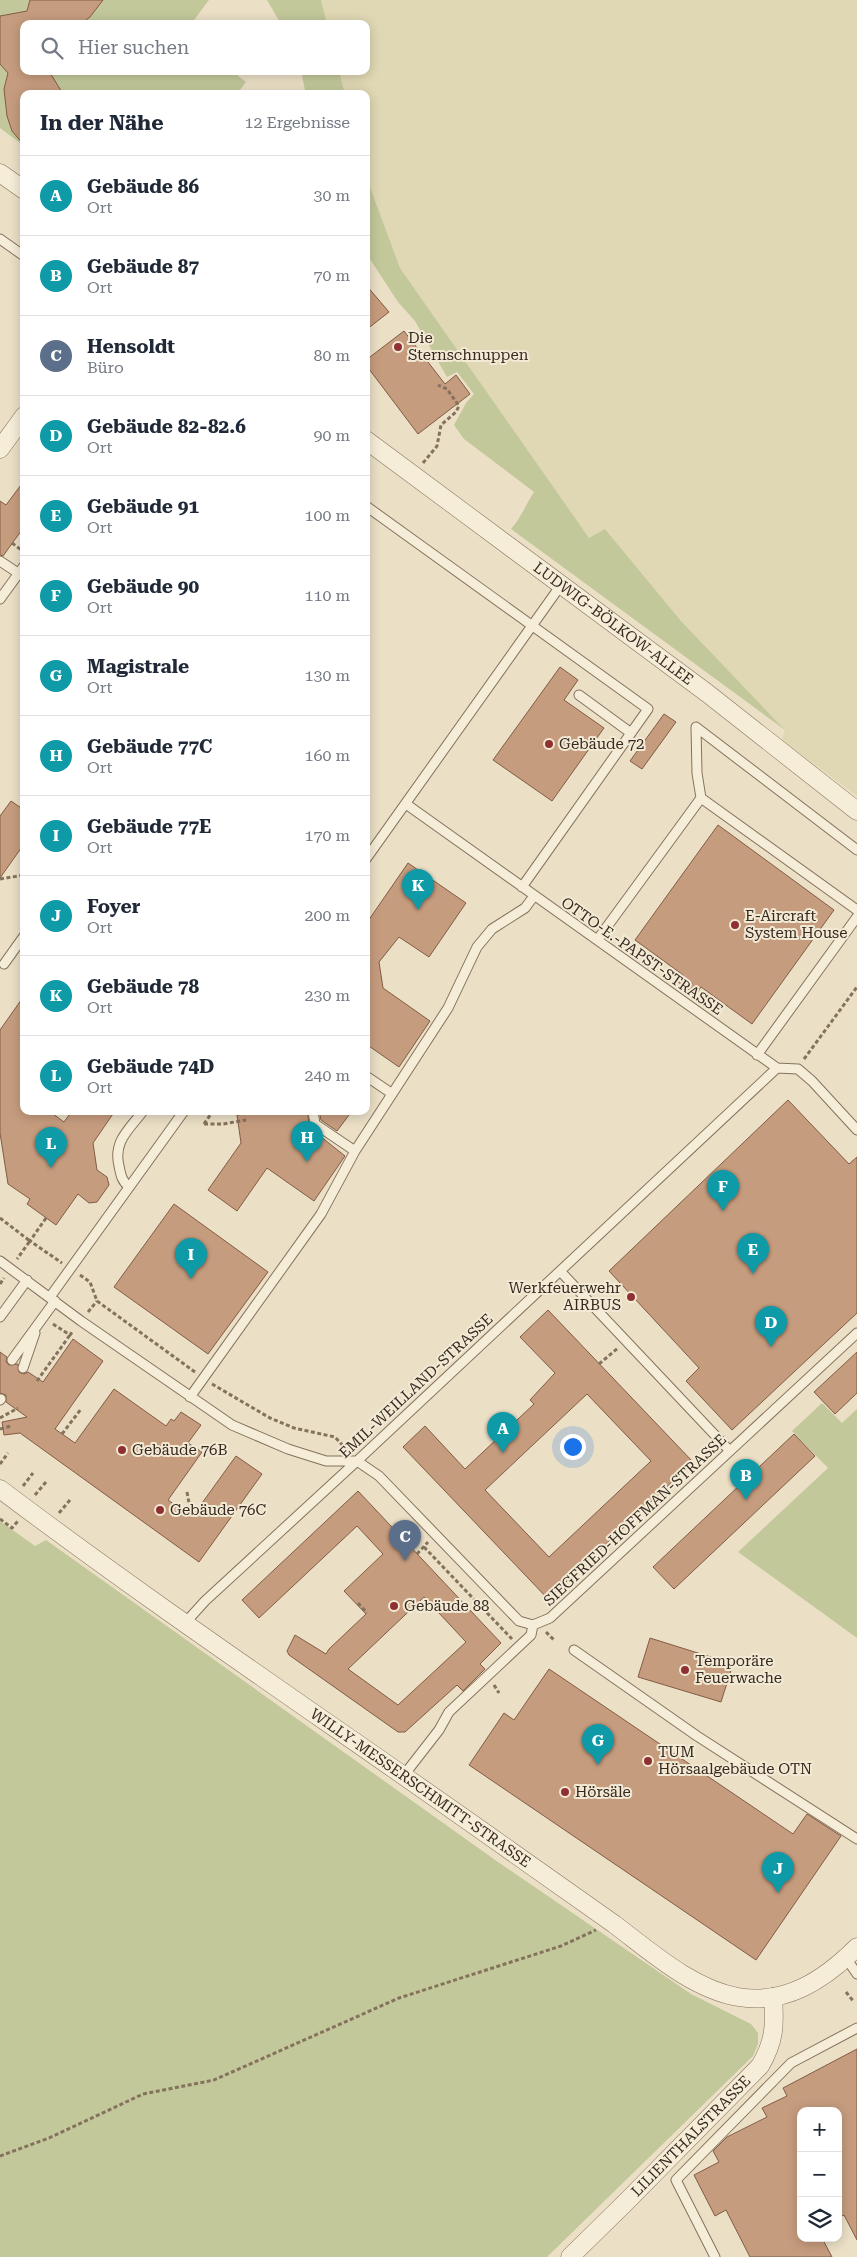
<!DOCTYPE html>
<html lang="de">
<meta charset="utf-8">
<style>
:root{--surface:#fff;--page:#f2f2f3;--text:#1f2937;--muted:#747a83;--line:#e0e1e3;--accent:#1a73e8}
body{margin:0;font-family:"Roboto Serif",serif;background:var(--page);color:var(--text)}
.controls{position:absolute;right:15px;bottom:15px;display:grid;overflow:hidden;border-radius:10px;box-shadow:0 2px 12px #0003}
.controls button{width:45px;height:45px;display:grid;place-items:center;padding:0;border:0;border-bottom:1px solid var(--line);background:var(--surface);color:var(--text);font:25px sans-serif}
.you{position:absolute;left:572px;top:1446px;width:18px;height:18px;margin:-12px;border:4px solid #fff;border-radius:50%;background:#1a73e8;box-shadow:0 0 0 8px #1a73e833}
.badge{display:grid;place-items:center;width:32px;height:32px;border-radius:50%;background:var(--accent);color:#fff;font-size:16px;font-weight:700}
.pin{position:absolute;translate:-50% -41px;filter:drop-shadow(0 1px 2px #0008)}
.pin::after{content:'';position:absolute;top:26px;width:18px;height:15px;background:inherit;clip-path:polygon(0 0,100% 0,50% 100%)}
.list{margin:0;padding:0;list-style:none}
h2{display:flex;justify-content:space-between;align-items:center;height:65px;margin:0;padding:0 20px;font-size:21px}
h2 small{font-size:16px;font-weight:400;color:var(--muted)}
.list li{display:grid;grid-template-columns:32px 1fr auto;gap:15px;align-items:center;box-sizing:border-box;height:80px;padding:0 20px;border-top:1px solid var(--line)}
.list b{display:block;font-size:19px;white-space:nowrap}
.list p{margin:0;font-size:16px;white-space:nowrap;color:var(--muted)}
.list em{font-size:16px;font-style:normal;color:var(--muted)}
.icon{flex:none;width:28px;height:28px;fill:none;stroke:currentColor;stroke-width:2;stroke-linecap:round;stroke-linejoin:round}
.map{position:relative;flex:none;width:857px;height:2257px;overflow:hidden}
.search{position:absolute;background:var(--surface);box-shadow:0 2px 12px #0003;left:20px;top:20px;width:350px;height:55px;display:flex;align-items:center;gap:12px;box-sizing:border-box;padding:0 18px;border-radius:10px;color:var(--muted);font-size:19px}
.panel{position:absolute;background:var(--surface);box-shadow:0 2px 12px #0003;left:20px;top:90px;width:350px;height:1025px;border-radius:10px}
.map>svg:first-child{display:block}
.farmland{fill:#e0d8b4}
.green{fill:#c3c89a}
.building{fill:#c69c7e;stroke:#825c44;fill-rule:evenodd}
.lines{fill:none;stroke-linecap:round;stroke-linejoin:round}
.lane-casing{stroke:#85725d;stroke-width:11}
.street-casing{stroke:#85725d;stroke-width:19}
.path{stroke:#85725d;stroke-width:3;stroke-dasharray:4 2.5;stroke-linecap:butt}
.lane{stroke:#f6edd8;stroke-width:9}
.street{stroke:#f6edd8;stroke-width:18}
.poi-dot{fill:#8f3133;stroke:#f3ead5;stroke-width:2}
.labels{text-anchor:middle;stroke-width:4;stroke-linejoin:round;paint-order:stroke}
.poi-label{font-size:15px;fill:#362a20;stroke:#f3ead5;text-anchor:start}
.street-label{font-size:15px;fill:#362a20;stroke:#f3ead5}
</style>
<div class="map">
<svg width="857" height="2257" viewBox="0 0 857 2257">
<rect width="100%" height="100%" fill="#ebdfc6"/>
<path class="farmland" d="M321,0H857V796L782,740L785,730L681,621L605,529L589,539L400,268L366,176V94H345L339,71H366V24H327Z"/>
<path class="green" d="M0,0H209L191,24H24V71H232L246,82L237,94H24V146L0,128Z
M267,0H321L327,24H281Z
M301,71H339L345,94H301L305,90Z
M366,176L400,268L589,538L605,529L681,621L785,730L511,529C521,518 526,504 534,492L464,439L454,425L466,403L474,394L457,372L447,377L415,321L398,302L366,253Z
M822,1403L842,1423L857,1409V1638L738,1552L828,1468L792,1431Z
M0,1521L35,1546L46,1540L498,1862L691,1994L751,2024L758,2033V2044L753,2056L547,2257H0Z"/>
<path class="building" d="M30,0H103L90,17L81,24H24V71H49L63,94H24V145L12,131L7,116L4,89L8,73L0,64V16L27,11Z
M366,285L389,312L366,330Z
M404,331L445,384L456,375L470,394L418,434L366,365V360Z
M24,481V527L3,556L0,555V501L6,505Z
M560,667L578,680L564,700L604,728L552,801L493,760Z
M664,714L676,722L642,769L630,761Z
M11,801L24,810V844L0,878V816Z
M718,825L834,910L752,1024L701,987L696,995L678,982L683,975L635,940Z
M408,863L466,903L429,957L399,937L379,962L383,988L430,1021L399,1067L366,1044V924Z
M24,996V1111H49L64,1122L72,1111H115L93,1143L97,1170L107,1177L109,1185L97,1202L89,1203L78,1194L56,1225L27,1204L30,1199L8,1184L0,1133V1030Z
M788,1100L849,1164L857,1157V1313L732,1430L686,1381L699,1368L609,1271Z
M245,1111H307L310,1128L345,1156L314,1201L267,1168L237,1211L208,1190L241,1143L237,1115L245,1114Z
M319,1111H352L337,1131L321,1120Z
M174,1204L268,1272L208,1354L114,1287Z
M548,1310L693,1462L548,1599L403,1447L425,1426L465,1469L534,1404L530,1400L555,1373L520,1337ZM587,1394L651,1461L549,1557L485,1490Z
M73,1339L103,1361L55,1429L75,1443L114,1389L166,1426L171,1419L174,1421L181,1412L201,1425L188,1443L202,1452L168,1500L192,1517L236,1456L262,1474L199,1562L20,1433L4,1435L2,1422L27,1417L6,1402V1395L0,1393V1352L7,1357L6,1362L9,1365L18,1364L19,1372L24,1374L28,1372L43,1382Z
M857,1352V1393L835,1414L814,1392Z
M794,1434L815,1456L674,1589L653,1567Z
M358,1491L501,1643L480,1664L485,1669L463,1691L457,1685L405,1732H398L289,1655L287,1651L295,1635L326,1654L329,1649L366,1614L344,1591L383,1554L357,1526L259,1618L242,1600ZM424,1597L466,1642L398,1705L348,1669Z
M650,1638L733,1664L721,1702L638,1677Z
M549,1669L793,1834L807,1814L841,1836L756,1960L469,1765L504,1713L514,1720Z
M857,2049V2240L844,2215L838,2218V2111H801V2238H822L832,2257H750L726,2210L715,2216L694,2175L719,2162L713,2151L727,2137L767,2117L762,2108L787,2096L783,2088Z"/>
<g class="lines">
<defs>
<path id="lane" d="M0,239L24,256
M366,506L648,709L522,887
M0,561L18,573
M0,599L24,566
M579,695L631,733
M701,798L697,773L696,727L857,850
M406,804L777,1068L798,1069L812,1081L857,1130
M366,859L561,585
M598,939L701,798L857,910
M4,964L24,936
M757,1055L857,917
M366,1076L391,1093
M313,1111L315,1124L355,1151
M129,1187C122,1181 121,1176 119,1166C113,1141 129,1130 143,1111
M0,1261L81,1321L232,1425L288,1449L326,1461H357L379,1476L519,1621L533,1625L550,1618L857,1333
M560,1271L730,1451
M50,1297L184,1111
M0,1317L27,1280
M12,1360L55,1301
M23,1368L35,1333
M190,1397L321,1214L355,1151L448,1008L477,947L492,929L525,908L534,896
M0,1400L1,1399
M186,1622L205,1601L357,1461L777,1068
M574,1650L697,1736L857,1839
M404,1775L439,1730L449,1712L531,1635L533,1625
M846,1958L857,1974
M715,2257L676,2180L791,2063L857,2028"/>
<g id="street">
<path d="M0,173L24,190"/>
<path id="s1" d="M366,440L707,693L857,811"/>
<path d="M0,449L24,416"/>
<path id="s2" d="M0,1489C167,1615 342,1731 512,1852C546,1876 580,1900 614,1924C650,1951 692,1989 738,1997C786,2005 824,1980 857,1947"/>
<path id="s3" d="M570,2257L626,2202L760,2066C775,2041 775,2024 773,1997"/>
</g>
</defs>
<use href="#lane" class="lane-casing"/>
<use href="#street" class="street-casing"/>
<path class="path" d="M93,71L94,72
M423,463L437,446L441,425L456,412L459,406L447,389L438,385
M12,543L24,552
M0,879L24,875
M686,991L692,981
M804,1059L857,987
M204,1124H223L246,1120
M204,1124L213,1111
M0,1218L30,1241L17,1259
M46,1218L30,1241L62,1263
M80,1275L90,1282L97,1301L195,1372
M0,1284L4,1278
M88,1312L97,1301
M53,1324L70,1335L73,1331
M599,1364L618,1348
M37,1381L70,1335
M212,1384L270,1418L294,1428L335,1437L346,1449
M0,1418L18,1408
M0,1429L11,1426
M62,1434L81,1409
M0,1464L8,1453
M23,1486L33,1473
M187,1492L191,1514
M35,1495L46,1482
M59,1513L70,1500
M0,1519L12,1528L18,1521
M424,1547L512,1639
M417,1554L428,1542
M358,1603L367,1613
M546,1632L554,1640
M494,1685L499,1693
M846,1992L854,2002
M0,2156L49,2138L143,2094L214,2080L399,1998L561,1946L596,1930"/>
<use href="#lane" class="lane"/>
<use href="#street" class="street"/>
</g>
<g class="poi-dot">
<circle cx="398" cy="347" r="5"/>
<circle cx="549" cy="744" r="5"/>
<circle cx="735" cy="925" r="5"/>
<circle cx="631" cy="1297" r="5"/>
<circle cx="122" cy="1450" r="5"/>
<circle cx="160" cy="1510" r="5"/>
<circle cx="394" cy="1606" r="5"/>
<circle cx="685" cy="1670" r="5"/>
<circle cx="648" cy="1761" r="5"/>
<circle cx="565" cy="1792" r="5"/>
</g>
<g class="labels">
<g class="poi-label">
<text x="408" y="343">Die<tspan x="408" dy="17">Sternschnuppen</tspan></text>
<text x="559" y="749">Gebäude 72</text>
<text x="745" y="921">E-Aircraft<tspan x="745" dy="17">System House</tspan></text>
<text x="621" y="1293" text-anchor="end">Werkfeuerwehr<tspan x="621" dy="17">AIRBUS</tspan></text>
<text x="132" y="1455">Gebäude 76B</text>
<text x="170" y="1515">Gebäude 76C</text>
<text x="404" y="1611">Gebäude 88</text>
<text x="695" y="1666">Temporäre<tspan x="695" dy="17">Feuerwache</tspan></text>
<text x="658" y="1757">TUM<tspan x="658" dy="17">Hörsaalgebäude OTN</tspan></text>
<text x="575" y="1797">Hörsäle</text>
</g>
<g class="street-label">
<text dy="5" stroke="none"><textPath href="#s1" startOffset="308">LUDWIG-BÖLKOW-ALLEE</textPath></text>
<text transform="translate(642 956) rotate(35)" y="5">OTTO-E.-PAPST-STRASSE</text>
<text transform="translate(416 1386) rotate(-43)" y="5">EMIL-WEILLAND-STRASSE</text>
<text transform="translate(635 1520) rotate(-43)" y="5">SIEGFRIED-HOFFMAN-STRASSE</text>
<text dy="5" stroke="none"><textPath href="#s2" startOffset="516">WILLY-MESSERSCHMITT-STRASSE</textPath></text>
<text dy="5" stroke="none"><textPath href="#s3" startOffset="171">LILIENTHALSTRASSE</textPath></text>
</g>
</g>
</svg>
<div class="controls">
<button>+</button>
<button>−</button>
<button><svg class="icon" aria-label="layers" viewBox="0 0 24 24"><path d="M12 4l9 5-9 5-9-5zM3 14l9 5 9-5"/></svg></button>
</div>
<div class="you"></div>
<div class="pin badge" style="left:503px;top:1453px;background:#0f9aa8">A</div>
<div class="pin badge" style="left:746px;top:1500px;background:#0f9aa8">B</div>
<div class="pin badge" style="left:405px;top:1561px;background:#5c6f8a">C</div>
<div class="pin badge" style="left:771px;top:1347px;background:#0f9aa8">D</div>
<div class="pin badge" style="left:753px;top:1274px;background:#0f9aa8">E</div>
<div class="pin badge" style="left:723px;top:1211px;background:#0f9aa8">F</div>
<div class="pin badge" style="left:598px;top:1765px;background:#0f9aa8">G</div>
<div class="pin badge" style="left:307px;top:1162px;background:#0f9aa8">H</div>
<div class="pin badge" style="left:191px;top:1279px;background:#0f9aa8">I</div>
<div class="pin badge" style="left:778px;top:1893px;background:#0f9aa8">J</div>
<div class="pin badge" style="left:418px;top:910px;background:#0f9aa8">K</div>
<div class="pin badge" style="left:51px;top:1168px;background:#0f9aa8">L</div>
<div class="search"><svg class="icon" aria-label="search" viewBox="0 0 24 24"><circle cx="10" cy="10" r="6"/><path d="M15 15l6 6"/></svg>Hier suchen</div>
<section class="panel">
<h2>In der Nähe<small>12 Ergebnisse</small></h2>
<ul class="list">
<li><span class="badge" style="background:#0f9aa8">A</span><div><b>Gebäude 86</b><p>Ort</p></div><em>30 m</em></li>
<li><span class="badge" style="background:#0f9aa8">B</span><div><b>Gebäude 87</b><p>Ort</p></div><em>70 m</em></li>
<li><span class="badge" style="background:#5c6f8a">C</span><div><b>Hensoldt</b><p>Büro</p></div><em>80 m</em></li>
<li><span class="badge" style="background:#0f9aa8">D</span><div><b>Gebäude 82-82.6</b><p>Ort</p></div><em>90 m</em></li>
<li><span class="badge" style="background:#0f9aa8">E</span><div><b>Gebäude 91</b><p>Ort</p></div><em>100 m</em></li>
<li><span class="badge" style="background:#0f9aa8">F</span><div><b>Gebäude 90</b><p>Ort</p></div><em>110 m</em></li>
<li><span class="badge" style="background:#0f9aa8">G</span><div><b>Magistrale</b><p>Ort</p></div><em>130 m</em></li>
<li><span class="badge" style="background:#0f9aa8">H</span><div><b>Gebäude 77C</b><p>Ort</p></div><em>160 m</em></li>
<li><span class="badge" style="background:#0f9aa8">I</span><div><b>Gebäude 77E</b><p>Ort</p></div><em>170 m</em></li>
<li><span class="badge" style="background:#0f9aa8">J</span><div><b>Foyer</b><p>Ort</p></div><em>200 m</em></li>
<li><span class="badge" style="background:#0f9aa8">K</span><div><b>Gebäude 78</b><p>Ort</p></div><em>230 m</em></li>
<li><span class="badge" style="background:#0f9aa8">L</span><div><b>Gebäude 74D</b><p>Ort</p></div><em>240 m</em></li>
</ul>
</section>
</div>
